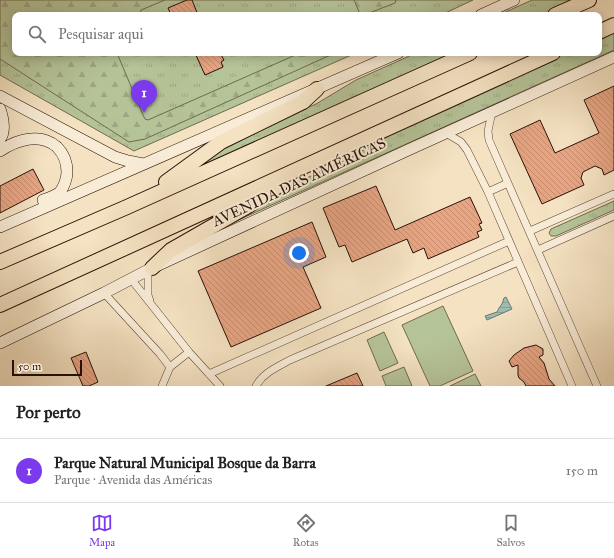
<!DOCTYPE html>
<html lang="pt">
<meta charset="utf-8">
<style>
:root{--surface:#fff;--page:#f2f2f2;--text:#202124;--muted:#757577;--line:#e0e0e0;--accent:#7c3aed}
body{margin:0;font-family:"IM FELL Great Primer",serif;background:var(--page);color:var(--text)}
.scale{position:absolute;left:12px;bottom:10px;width:70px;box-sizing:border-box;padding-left:4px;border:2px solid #2b1006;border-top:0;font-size:11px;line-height:14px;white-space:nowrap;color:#2b1006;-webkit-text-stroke:3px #f8ecd7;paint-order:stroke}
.you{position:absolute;left:299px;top:253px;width:14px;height:14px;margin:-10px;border:3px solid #fff;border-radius:50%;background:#1a73e8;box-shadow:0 0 0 6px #1a73e833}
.badge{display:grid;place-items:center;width:26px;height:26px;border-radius:50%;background:var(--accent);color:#fff;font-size:13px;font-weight:700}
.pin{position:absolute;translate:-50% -33px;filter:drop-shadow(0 1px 2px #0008)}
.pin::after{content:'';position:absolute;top:21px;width:14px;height:12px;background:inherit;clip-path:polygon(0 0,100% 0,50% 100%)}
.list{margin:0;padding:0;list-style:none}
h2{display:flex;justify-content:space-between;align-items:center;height:52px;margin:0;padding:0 16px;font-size:17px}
h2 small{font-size:13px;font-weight:400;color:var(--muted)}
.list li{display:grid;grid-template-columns:26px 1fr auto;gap:12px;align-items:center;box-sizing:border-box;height:64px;padding:0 16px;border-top:1px solid var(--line)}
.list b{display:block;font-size:15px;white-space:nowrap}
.list p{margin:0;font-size:13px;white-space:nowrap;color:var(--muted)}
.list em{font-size:13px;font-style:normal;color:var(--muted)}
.icon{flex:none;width:22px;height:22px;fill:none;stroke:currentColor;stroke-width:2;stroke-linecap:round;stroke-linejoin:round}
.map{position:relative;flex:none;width:614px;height:386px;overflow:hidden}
.search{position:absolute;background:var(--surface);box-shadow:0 2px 10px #0003;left:12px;right:12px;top:12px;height:44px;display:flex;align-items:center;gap:10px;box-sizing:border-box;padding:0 14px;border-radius:8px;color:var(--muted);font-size:15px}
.sheet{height:116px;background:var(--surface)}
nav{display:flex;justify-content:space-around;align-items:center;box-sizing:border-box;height:56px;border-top:1px solid var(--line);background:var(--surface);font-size:11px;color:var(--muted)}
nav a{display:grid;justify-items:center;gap:2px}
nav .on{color:var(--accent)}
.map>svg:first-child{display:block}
.grass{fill:url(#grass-tufts);stroke:#706a4f}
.forest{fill:url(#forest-firs);stroke:#706a4f}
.pitch{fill:#b5c498;stroke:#706a4f}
.water{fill:url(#water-rules);stroke:#6f786d}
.building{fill:url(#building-back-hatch);stroke:#2b1006}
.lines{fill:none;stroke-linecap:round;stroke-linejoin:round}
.street-casing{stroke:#5d4435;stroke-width:8}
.secondary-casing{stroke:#2b1006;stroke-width:12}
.highway-casing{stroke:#2b1006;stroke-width:16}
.street{stroke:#f8ecd7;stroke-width:7}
.secondary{stroke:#f8ecd7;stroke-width:11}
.highway{stroke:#f4e2c2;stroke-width:14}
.labels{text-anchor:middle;stroke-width:4;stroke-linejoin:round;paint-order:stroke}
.street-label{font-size:15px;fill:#2b1006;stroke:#f8ecd7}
</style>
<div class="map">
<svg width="614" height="386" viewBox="0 0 614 386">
<defs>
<pattern id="grass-tufts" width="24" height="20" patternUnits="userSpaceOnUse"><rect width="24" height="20" fill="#b5c498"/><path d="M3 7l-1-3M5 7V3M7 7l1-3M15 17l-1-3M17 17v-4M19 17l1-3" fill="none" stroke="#9ca782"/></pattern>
<pattern id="forest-firs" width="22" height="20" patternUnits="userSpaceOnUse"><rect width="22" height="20" fill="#b5c498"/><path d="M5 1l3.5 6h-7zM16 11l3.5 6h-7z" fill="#9ca782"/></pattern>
<pattern id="water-rules" width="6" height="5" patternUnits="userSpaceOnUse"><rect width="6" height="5" fill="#9cbeb2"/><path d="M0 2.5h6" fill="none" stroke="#87a298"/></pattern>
<pattern id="building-back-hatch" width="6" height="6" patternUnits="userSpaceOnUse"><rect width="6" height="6" fill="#e8a583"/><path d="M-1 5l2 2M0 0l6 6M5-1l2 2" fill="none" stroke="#c78d70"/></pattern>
</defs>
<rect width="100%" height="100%" fill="#f4e2c2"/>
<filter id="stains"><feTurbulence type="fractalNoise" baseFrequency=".005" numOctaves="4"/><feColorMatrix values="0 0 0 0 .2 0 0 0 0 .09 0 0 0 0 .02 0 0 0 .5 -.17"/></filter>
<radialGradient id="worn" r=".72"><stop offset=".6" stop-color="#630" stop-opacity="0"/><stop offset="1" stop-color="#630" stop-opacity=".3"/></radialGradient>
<path class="grass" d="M0,0H473L441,15H15V53H356L134,151L0,75Z
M532,0H577L543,15H499Z
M614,31V50L234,222H232L234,219L298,182L346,160L406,126L457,102L565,53H599V38Z
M416,53H458L192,172L233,141L316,104L356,80Z
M614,201V210L556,236H551L549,233L551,229Z"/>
<path class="forest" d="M0,0H165L141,10L140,15H15V53H117L143,115L145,119L148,120L300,53H335L145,139L129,142L0,59Z
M354,0H396L395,3L364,15L360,14Z"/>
<path class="pitch" d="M443,306L473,371L440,386H430L402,325Z
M384,332L398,363L380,371L367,340Z
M404,367L412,386H386L382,376Z
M475,374L481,386H450Z"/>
<path class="water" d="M506,297L512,309L487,320L485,316L497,312L499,308L502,304L504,298Z"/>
<path class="building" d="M187,0H192L198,15H171L168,8Z
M195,53H220L224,60L221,62L223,67L205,75Z
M614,86V170L604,175L602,169L595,166L583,172L581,178L584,185L542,204L510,134L540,120L555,153L599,133L584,100Z
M33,169L44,190L0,213V186Z
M376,186L395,230L470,197L482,223L479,224L482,230L477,232L479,237L428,259L424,248L413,253L407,239L352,262L345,245L339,247L323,208Z
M312,222L326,257L303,267L321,308L231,347L198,271Z
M536,345L543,349V355L539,357L544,363L549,379L555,386H526L524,382L519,378L518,375V365L512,367L509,361L514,355L524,348Z
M86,352L98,382L89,386H83L71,358Z
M357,373L363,386H326Z"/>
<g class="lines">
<defs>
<path id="street" d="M492,112L488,131L489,140L597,386
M446,133L461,142L467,150L488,192L572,386
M488,192L508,183
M530,231L614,194
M538,250L614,216
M148,270V295L150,301
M131,279L189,352L220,386
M104,293L160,354L170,367L162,386
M170,367L189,352
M209,374L509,241
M256,386C263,373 277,367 290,360L518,262"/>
<path id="secondary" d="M481,15L514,0
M0,96L115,157L128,161L143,164
M0,109C3,118 6,131 0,139
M0,151C16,140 40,132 57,147C64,154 67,162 67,172C67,178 64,187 60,192C55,196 49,198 43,200
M0,227L398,53
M0,343L104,293L152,268L408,150L614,57"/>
<path id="highway" d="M555,15L589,0
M599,32L614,25
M166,182L221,142L303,102L317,89
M0,262L127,207L470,53
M152,268L171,250L248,206L280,185
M0,305L553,53"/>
</defs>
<use href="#street" class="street-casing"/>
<use href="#secondary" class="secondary-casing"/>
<use href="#highway" class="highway-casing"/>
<use href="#street" class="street"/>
<use href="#secondary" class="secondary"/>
<use href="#highway" class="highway"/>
</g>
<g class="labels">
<g class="street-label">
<text transform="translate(299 182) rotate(-25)" y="5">AVENIDA DAS AMÉRICAS</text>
</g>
</g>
<rect width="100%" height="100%" filter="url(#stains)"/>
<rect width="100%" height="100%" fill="url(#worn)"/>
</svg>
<div class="scale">50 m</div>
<div class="you"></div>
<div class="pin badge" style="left:144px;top:113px">1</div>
<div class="search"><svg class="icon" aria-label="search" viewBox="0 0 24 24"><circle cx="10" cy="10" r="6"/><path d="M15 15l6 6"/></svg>Pesquisar aqui</div>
</div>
<section class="sheet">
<h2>Por perto<small></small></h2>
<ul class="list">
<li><span class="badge">1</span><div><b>Parque Natural Municipal Bosque da Barra</b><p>Parque · Avenida das Américas</p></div><em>150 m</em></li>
</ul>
</section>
<nav>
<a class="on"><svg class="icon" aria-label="map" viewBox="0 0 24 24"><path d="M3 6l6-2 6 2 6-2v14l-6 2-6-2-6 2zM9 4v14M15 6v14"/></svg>Mapa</a>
<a><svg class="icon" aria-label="directions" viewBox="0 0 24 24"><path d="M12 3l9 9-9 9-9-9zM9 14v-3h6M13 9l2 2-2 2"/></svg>Rotas</a>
<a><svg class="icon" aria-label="saved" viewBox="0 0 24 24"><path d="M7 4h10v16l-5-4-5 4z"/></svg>Salvos</a>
</nav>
